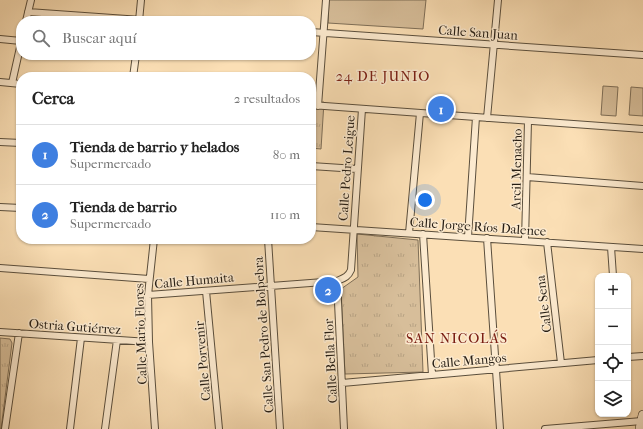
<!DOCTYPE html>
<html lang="es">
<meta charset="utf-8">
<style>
:root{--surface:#fff;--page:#f2f2f2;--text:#222;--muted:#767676;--line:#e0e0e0;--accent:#8f2418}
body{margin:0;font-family:"IM FELL French Canon",serif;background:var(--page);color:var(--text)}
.controls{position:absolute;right:12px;bottom:12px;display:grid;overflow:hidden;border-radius:8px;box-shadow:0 1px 3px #0004}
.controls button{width:36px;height:36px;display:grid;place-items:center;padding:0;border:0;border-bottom:1px solid var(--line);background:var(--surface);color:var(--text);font:20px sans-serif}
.you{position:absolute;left:425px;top:200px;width:14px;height:14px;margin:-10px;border:3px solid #fff;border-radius:50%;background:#1a73e8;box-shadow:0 0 0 6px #1a73e833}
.badge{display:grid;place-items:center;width:26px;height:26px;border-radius:50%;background:var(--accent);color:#fff;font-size:13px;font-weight:700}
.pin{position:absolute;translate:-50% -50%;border:2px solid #fff;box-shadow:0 1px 4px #0006}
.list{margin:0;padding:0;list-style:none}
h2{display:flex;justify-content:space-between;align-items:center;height:52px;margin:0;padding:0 16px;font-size:17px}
h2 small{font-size:13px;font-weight:400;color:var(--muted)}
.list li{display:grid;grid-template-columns:26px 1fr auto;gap:12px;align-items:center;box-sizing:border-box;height:60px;padding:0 16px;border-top:1px solid var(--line)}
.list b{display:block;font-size:15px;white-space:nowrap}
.list p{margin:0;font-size:13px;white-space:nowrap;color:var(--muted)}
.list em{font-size:13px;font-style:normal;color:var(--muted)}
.icon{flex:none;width:22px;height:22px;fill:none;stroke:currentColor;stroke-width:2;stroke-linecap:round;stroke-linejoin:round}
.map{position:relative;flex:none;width:643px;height:429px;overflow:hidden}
.search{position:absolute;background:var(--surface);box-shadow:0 1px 3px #0004;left:16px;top:16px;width:300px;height:44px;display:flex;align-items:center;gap:10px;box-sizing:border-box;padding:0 14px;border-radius:16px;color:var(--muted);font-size:15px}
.panel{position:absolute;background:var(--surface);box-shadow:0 1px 3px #0004;left:16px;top:72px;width:300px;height:172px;border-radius:16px}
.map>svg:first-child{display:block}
.green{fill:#d7be9a;stroke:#7e6e57}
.park{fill:url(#park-tufts);stroke:#7e6e57}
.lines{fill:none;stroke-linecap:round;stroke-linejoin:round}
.minor-casing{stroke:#5a4e3c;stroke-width:8}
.secondary-casing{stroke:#251d14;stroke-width:10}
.minor{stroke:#fceacf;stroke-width:6}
.secondary{stroke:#fceacf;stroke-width:9}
.labels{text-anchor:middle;stroke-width:3;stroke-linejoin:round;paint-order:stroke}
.street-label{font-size:13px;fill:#251d14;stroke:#fceacf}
.neighbourhood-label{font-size:14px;letter-spacing:1px;fill:#7a1f14;stroke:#fceacf}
</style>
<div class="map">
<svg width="643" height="429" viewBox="0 0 643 429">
<defs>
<pattern id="park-tufts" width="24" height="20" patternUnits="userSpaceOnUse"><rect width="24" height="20" fill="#d7be9a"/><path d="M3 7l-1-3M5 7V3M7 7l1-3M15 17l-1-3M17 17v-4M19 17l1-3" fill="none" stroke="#b8a384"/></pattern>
</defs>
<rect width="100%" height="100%" fill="#fbdfb5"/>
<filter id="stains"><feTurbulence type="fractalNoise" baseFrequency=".005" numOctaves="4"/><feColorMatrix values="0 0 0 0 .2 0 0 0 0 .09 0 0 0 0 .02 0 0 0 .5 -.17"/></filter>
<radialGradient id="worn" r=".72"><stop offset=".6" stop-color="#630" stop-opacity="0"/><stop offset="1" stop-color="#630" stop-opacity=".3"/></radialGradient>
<path class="green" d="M329,0H426L423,29L328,23Z
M603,86L618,87L616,116L601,115Z
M631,87L643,88V116L629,115Z"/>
<path class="park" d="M311,102H324L321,149L311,148Z
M357,234L418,240L423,372L345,374L341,289L358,277Z
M0,338L10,339L12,343L1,429H0Z"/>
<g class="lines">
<defs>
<path id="minor" d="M28,12L155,21
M26,21L31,0
M139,21L141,0
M311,32L643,55
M0,39L21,41
M133,77L136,55
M0,82L21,84
M12,83L21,43
M311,105L643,129
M318,106L326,0
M487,118L498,0
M0,142L21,143
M311,166L357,169
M527,177L643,186
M0,207L21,208
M311,227L643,249
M409,233L420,113
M423,234L432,375
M468,237L476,117
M487,238L500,429
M154,239L148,295L149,342L155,429
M268,239L280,429
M525,241L528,121
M547,242L561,363
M611,247L613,276
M0,268L149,279
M206,291L219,429
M148,295L337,281
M0,332L149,342
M628,357L643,356
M342,383L598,360
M5,429L19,333
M70,429L81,338
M105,429L117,340
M344,429L337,281C344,278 348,277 351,270L362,109
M545,429L642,421"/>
<path id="secondary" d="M640,429L643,415"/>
</defs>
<use href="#minor" class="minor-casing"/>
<use href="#secondary" class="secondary-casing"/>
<use href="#minor" class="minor"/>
<use href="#secondary" class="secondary"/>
</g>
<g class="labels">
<g class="street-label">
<text transform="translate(478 32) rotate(4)" y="5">Calle San Juan</text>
<text transform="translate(346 168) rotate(-86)" y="5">Calle Pedro Leigue</text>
<text transform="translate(516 169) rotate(-89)" y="5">Arcil Menacho</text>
<text transform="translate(478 226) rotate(4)" y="5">Calle Jorge Ríos Dalence</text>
<text transform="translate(194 280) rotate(-5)" y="5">Calle Humaita</text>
<text transform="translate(543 304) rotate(-97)" y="5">Calle Sena</text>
<text transform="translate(75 326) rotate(4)" y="5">Ostria Gutiérrez</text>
<text transform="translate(140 334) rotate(-92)" y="5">Calle Mario Flores</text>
<text transform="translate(263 335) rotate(-94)" y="5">Calle San Pedro de Bolpebra</text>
<text transform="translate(469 360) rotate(-5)" y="5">Calle Mangos</text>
<text transform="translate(202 361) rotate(-95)" y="5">Calle Porvenir</text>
<text transform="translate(330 361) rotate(-93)" y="5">Calle Bella Flor</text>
</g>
<g class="neighbourhood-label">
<text x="383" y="81">24 DE JUNIO</text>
<text x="457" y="343">SAN NICOLÁS</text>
</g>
</g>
<rect width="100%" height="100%" filter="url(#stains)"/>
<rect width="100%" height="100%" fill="url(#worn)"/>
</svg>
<div class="controls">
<button>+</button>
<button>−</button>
<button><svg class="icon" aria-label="locate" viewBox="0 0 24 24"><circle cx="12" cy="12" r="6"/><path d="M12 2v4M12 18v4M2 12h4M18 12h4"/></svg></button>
<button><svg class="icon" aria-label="layers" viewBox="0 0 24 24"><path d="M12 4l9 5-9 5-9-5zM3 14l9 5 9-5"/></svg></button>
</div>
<div class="you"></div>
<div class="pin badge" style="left:441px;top:109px;background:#3f7fe0">1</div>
<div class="pin badge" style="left:328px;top:290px;background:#3f7fe0">2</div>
<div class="search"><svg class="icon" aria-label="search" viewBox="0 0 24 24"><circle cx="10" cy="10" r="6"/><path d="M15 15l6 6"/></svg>Buscar aquí</div>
<section class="panel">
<h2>Cerca<small>2 resultados</small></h2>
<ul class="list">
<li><span class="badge" style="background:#3f7fe0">1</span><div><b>Tienda de barrio y helados</b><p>Supermercado</p></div><em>80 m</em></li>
<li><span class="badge" style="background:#3f7fe0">2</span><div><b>Tienda de barrio</b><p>Supermercado</p></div><em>110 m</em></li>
</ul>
</section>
</div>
